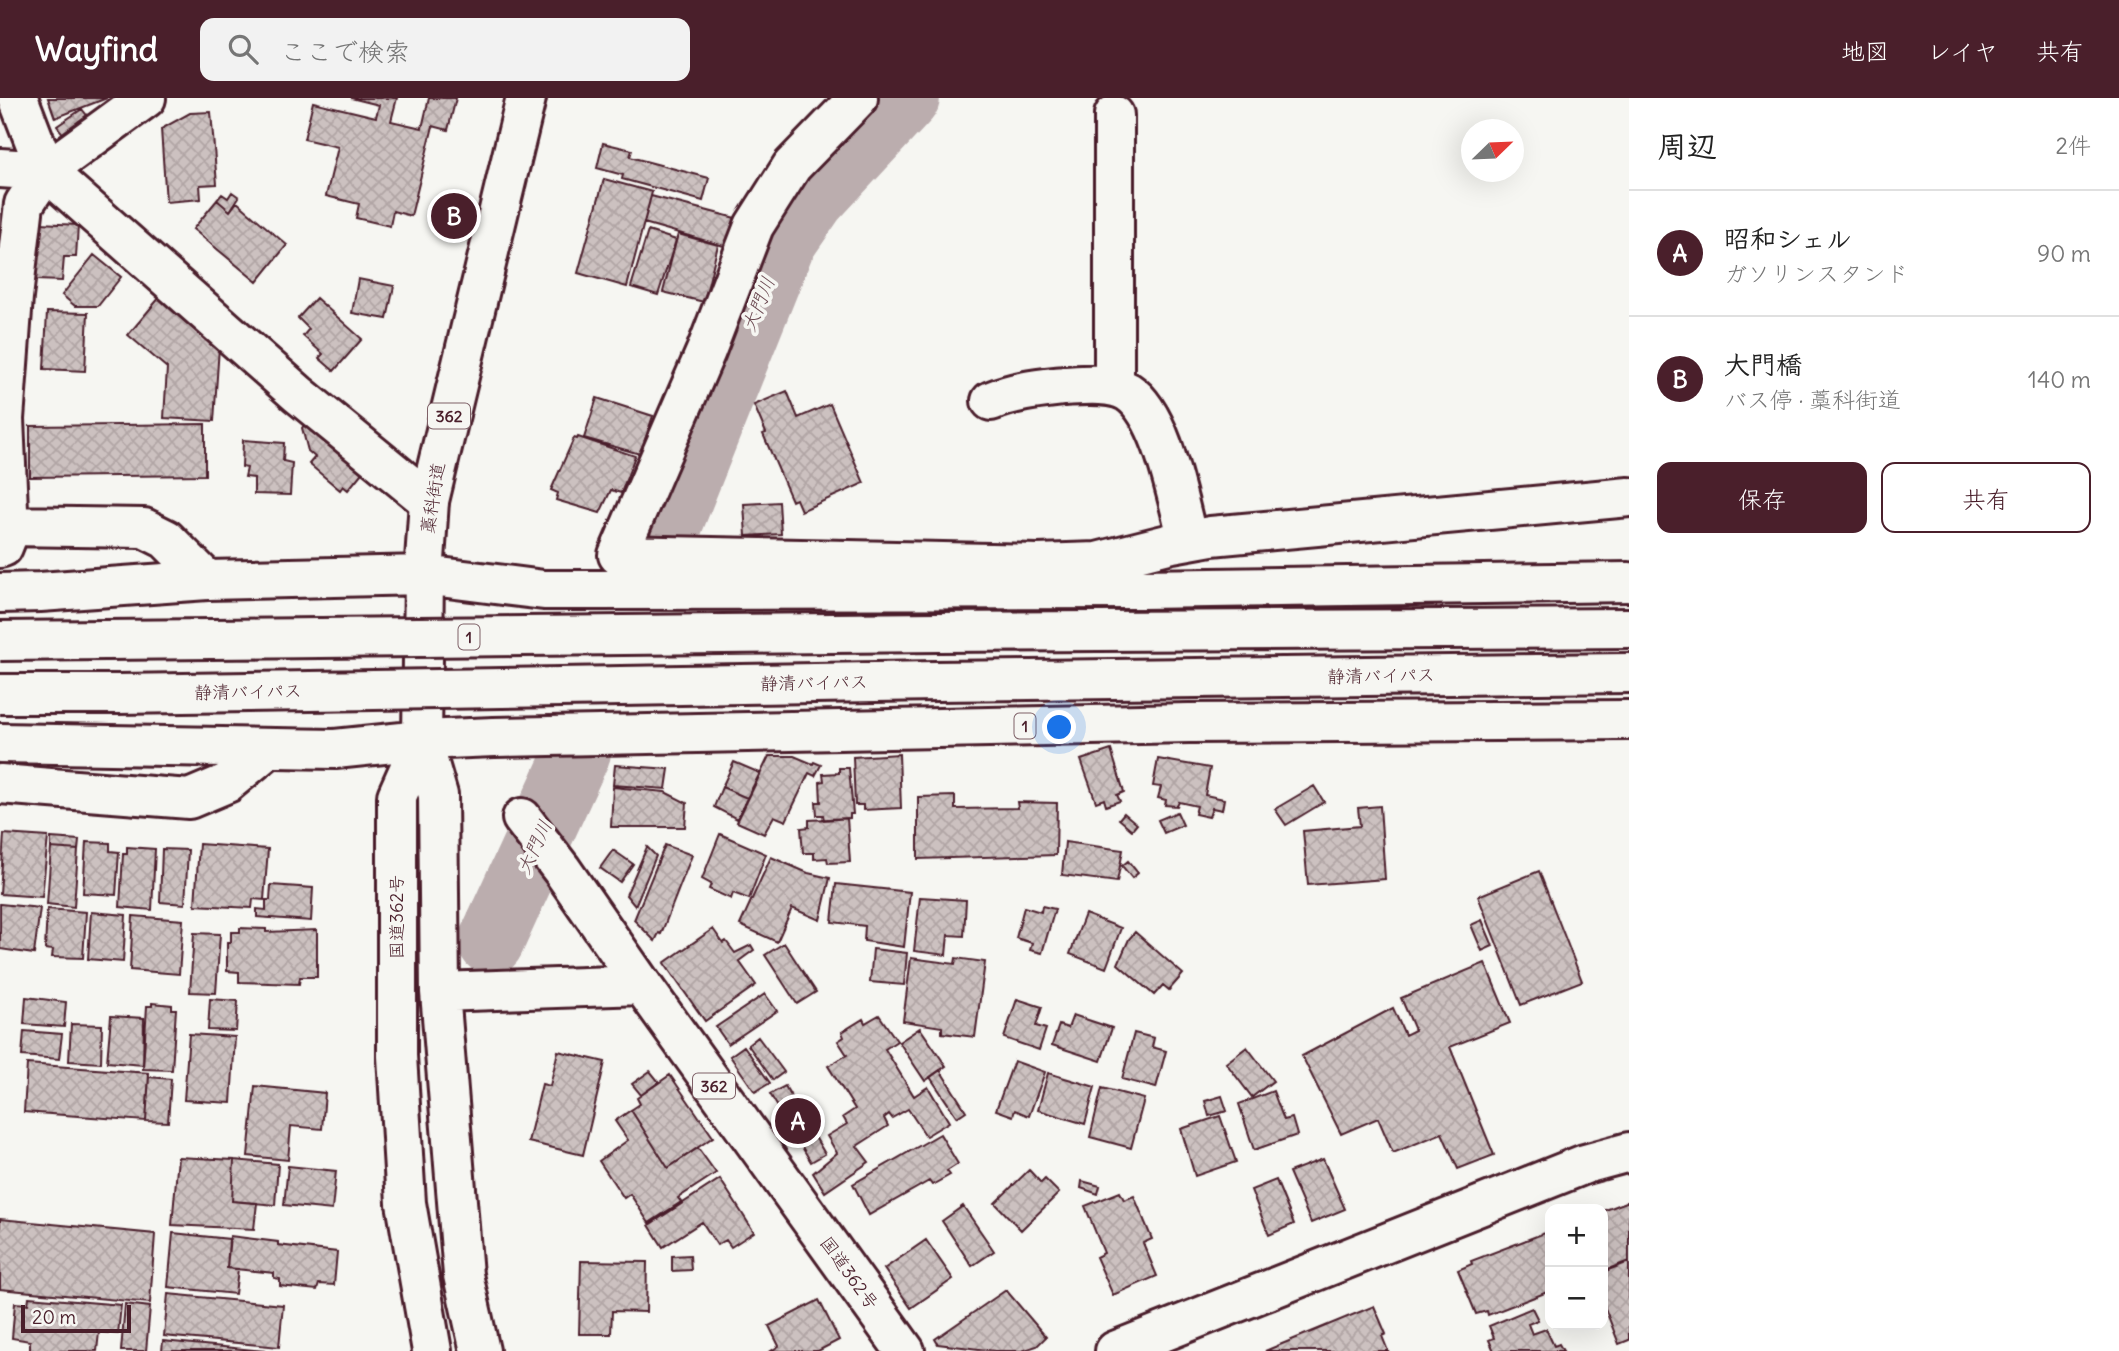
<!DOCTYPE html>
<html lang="ja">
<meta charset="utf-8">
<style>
:root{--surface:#fff;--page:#f2f2f2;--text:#222;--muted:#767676;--line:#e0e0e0;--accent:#4a1f2b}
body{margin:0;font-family:Delius,"Klee One",sans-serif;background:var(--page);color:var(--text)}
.controls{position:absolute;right:21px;bottom:21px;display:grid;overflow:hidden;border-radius:14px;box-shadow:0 7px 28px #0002}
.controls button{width:63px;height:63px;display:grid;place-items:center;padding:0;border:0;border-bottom:2px solid var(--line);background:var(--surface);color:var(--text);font:35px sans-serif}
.compass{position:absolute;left:1461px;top:21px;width:63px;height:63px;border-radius:50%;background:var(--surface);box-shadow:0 7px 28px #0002;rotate:67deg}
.scale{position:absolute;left:21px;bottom:18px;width:110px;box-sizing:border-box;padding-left:7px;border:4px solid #4a1f2b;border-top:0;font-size:19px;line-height:24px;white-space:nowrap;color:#4a1f2b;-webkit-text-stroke:5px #f6f6f2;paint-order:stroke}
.you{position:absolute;left:1060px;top:630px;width:24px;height:24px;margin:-18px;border:5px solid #fff;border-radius:50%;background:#1a73e8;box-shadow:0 0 0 10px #1a73e833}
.badge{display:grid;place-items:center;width:46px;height:46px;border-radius:50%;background:var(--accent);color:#fff;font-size:23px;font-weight:700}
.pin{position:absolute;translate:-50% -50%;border:4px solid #fff;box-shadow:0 2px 7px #0006}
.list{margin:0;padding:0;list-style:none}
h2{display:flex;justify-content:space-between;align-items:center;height:91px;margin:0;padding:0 28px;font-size:30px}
h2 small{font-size:23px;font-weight:400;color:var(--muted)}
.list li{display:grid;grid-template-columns:46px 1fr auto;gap:21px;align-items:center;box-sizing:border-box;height:126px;padding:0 28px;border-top:2px solid var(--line)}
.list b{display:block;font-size:26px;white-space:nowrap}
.list p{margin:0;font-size:23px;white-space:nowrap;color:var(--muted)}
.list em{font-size:23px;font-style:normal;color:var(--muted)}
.actions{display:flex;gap:14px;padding:21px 28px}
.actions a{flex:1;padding:16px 0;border:2px solid var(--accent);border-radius:14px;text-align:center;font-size:24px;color:var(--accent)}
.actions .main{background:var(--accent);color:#fff}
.icon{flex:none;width:38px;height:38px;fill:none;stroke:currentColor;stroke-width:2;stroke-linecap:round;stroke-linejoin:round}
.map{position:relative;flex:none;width:1629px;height:1253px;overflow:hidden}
header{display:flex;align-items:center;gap:42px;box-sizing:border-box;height:98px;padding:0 35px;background:var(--accent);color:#fff}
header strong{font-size:33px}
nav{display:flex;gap:38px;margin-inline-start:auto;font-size:24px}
.search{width:490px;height:63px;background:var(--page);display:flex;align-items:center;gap:18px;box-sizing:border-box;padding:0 24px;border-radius:14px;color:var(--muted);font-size:26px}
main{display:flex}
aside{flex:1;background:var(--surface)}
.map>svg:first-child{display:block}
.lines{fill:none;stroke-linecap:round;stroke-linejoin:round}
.river{stroke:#bbadae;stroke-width:66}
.building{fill:url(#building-cross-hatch);stroke:#4a1f2b;stroke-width:2}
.minor-casing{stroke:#4a1f2b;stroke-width:44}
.highway-casing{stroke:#4a1f2b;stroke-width:44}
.minor{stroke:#f6f6f2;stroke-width:38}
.highway{stroke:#f6f6f2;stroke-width:38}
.highway-bridge-casing{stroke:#4a1f2b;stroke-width:44;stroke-linecap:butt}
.highway-bridge{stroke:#f6f6f2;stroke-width:38}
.labels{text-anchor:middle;stroke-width:7;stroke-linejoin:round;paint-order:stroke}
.shield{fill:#f6f6f2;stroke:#7e6067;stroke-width:2}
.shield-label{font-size:16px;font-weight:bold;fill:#4a1f2b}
.street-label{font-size:18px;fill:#4a1f2b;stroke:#f6f6f2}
.water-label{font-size:19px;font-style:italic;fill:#6c4a52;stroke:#f6f6f2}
</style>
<header>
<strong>Wayfind</strong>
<div class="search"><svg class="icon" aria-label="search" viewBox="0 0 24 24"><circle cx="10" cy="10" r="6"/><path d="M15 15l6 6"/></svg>ここで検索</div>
<nav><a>地図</a><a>レイヤ</a><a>共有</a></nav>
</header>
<main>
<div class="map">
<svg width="1629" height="1253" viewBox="0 0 1629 1253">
<defs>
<pattern id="building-cross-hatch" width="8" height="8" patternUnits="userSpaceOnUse" patternTransform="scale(1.75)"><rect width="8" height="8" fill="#ccc1c0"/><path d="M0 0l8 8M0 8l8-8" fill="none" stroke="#b1a5a5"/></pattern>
</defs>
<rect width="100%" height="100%" fill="#f6f6f2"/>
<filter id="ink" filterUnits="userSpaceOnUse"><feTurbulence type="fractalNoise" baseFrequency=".0143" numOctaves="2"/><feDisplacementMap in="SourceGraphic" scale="14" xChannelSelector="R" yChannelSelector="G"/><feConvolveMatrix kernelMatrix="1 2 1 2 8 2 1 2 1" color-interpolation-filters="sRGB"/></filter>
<g filter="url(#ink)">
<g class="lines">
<path class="river" d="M662,446L782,146L813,101L907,0
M491,844L578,654"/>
</g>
<path class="building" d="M48,0H107L55,20Z
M351,0H397L391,23L422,30L429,0H456L448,32L433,28L411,118L393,113L390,128L356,120L359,106L326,98L338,49L304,41L313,4L376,19L379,7Z
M82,11L89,20L64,37L57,28Z
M211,14L217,86L200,87L201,101L166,104L161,31L190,15Z
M603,45L632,52L630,59L709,80L703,103L622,81L623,77L597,70Z
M604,81L652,94L627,189L578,175Z
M232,94L239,99L230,113L217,102L222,96L228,100Z
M651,98L739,121L724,148L644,125Z
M217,102L230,113L237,104L287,147L257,184L193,131Z
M40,125L78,127L76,159H64L62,183L36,182Z
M648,133L676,142L658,197L631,189Z
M678,136L718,147L704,204L663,194Z
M94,157L121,179L98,208H75L62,197Z
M358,181L394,188L387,221L352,215Z
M160,199L219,249L214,323L164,320L167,270L128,237Z
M316,200L362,241L334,273L319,260L323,256L303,238L309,231L298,220Z
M47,214L88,215L85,273L44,271Z
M787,293L798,320L830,306L864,385L801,413L796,401L792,403L763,336L766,335L754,307Z
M597,300L653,318L640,356L584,340Z
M310,319L365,371L348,392L343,388L340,392L309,366L315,359L308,353L302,330Z
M205,326V377L30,379V328Z
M578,339L635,358L621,395L611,392L600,415L556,402L558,395L551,392L574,340L577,341Z
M243,342L284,345L283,363L292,365L290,397L254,396V380L245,379L247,370L242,369Z
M779,404L781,436L746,438L744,406Z
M1111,652L1124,694L1117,697L1120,703L1106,708L1104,701L1096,704L1081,662Z
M899,656L901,710L863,712V707H855L853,659Z
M769,658H794L813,666L814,664L821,667L815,678L809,675L786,723L774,718L764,736L737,724Z
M1158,661L1210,670L1205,697L1224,701L1222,712L1212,710L1209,719L1195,716L1197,708L1179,704L1177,708L1165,707L1166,702L1158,700L1161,689L1153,688Z
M734,664L760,675L747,700L722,689Z
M615,667L669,671L666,691L613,687Z
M839,670H849L853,716H850V720L824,722L823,717H817L816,704H821L820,684L824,683L823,676L839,675Z
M1314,688L1324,704L1286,727L1275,711Z
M613,689L665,694L687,705L685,729H611Z
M722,689L747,700L737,721L714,709Z
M955,698V711L1018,710L1017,704L1057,705L1056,757L918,761V699Z
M1380,708L1385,781L1308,787L1303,733L1360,728L1358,710Z
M1177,714L1183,727L1164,735L1158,722Z
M1124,715L1137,726L1132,732L1119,721Z
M847,720L850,764L828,765L827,760L814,761V755H803L801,730L809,729V722Z
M4,736L48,739L42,799L0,796Z
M720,736L766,756L749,801L733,795L731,801L709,791L711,786L702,781Z
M51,740L79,742L78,752L51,750Z
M86,744L110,745V753L119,754L116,797L83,795Z
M1065,744L1123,752L1117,784L1062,777Z
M199,746L268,751L264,802L253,801L252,810L195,807Z
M665,747L692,757L661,836L659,835L655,843L634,822Z
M127,749L155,751L152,812L120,809L123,756H127Z
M647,749L656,758L635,808L626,797Z
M51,750L78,752L74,809L47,806Z
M162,751L188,752L185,806L160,804Z
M613,752L633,766L620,784L600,770Z
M771,759L808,775L830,780L820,822L792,810L777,844L740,827Z
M1128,763L1138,775L1132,780L1122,768Z
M1539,773L1582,883L1521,907L1478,798Z
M836,786L910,794L904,849L864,843L865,828L832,824Z
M271,787L313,790L311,823L257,819V811L266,812V802H270Z
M920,799L966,802L964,838L948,837L946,857L914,853Z
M0,806L40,810L34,856L0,851Z
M1042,808L1055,811L1042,855L1030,852L1032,845L1016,840L1024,809L1041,814Z
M47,811L86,814L83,860L52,859L53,852L45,851Z
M91,814L126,817L123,864L88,861Z
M1085,816L1121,830L1106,870L1070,856Z
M133,818L183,822L179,876L130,872Z
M1482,822L1493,848L1482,853L1471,827Z
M240,830L266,831V834L317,832V879H300L299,886L239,884V874L227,873V844H231V834H240Z
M713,831L723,845L726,843L735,855L751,847L754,852L739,863L756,887L705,923L664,865Z
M1135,834L1183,876L1169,892L1163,887L1154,897L1118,866L1129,841Z
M194,835L220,836L216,895L190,894Z
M784,845L816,894L797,906L765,857Z
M873,851L907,855L904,887L870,884Z
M911,860L955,866L956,860L985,864L975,939L942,935V929L903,923Z
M1485,865L1510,925L1450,949L1494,1057L1458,1071L1442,1035L1393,1055L1378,1020L1341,1036L1302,958L1393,910L1405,937L1415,932L1401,900Z
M765,896L777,913L728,946L716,929Z
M26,899L66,904L64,929L24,926Z
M210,901L238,903L236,933L208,932Z
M1017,901L1042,909L1036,928L1046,931L1039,952L1004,940Z
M152,905L172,907V911H176L172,972L143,971L147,908H152Z
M879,917L897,943L885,951L914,998L928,989L949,1024L926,1038L908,1011L892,1020L889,1016L884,1020L888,1028L857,1048L869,1064L825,1094L813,1075L837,1055L827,1038L847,1026L843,1019L855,1011L828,968L847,957L838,943L844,939L842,934L863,921L865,925Z
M1073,917L1112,930L1101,963L1052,947L1059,927L1068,930Z
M111,918L144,920L143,967L107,964Z
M71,926L102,927L101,965L69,963Z
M920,930L946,968L925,983L899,944Z
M24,933L62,936L59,961L22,958Z
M1134,935L1154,940L1152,949L1166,953L1156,990L1122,981Z
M189,936L235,939L231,1005L184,1002Z
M758,939L784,974L773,982L748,947Z
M744,948L770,985L755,994L730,958Z
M1247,949L1273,983L1252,999L1226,965Z
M558,953L605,964L583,1057L528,1044L542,986L550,988Z
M1014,963L1045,974L1029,1018L1015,1012L1013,1018L996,1012Z
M27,966L149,975L146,1023L24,1014Z
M940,972L966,1013L957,1019L930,979Z
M650,973L659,984L641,997L632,986Z
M1048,975L1095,989L1085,1026L1038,1012Z
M670,977L713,1039L668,1070L631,1012L640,1006L637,1000Z
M149,979L171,981L168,1024L146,1023Z
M255,988L325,995L322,1031L291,1028L288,1062L248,1058Z
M785,988L825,1056L811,1064L770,996Z
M1102,990L1144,1001L1131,1050L1090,1039Z
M1273,993L1284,1022L1292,1020L1297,1037L1254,1052L1239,1006Z
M1222,998L1227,1013L1209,1018L1205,1003Z
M631,1012L668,1070L698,1050L716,1075L678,1100L681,1104L649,1125L630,1096L624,1100L599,1063L628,1042L615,1023Z
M1220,1018L1236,1064L1195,1078L1181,1031Z
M940,1036L958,1066L947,1073L950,1077L932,1087L929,1083L869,1117L853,1086Z
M178,1059L234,1062L232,1103L257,1105L254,1131L172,1127Z
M1323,1061L1345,1111L1311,1125L1289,1074Z
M234,1062L278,1066L275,1107L232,1103Z
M288,1068L336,1073L332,1112L284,1107Z
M1029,1072L1041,1085L1045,1081L1059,1095L1021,1132L995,1105Z
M720,1081L754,1134L731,1149L726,1142L717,1147L702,1124L663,1149L649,1127Z
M1276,1082L1294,1126L1269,1137L1251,1092Z
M1082,1083L1100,1088L1098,1096L1081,1090Z
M1120,1094L1124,1102L1134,1098L1152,1141L1143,1145L1157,1178L1113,1197L1096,1159L1104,1155L1085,1108Z
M1629,1103V1163L1603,1173V1113Z
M963,1108L994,1153L972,1168L942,1123Z
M0,1121L155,1136L150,1205L0,1191Z
M1550,1133V1193L1488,1217L1487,1213L1476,1216L1458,1172L1472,1166L1471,1163Z
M173,1135L229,1141L227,1170L238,1171L235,1196L168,1189Z
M230,1138L278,1144V1147L337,1154L334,1187L319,1186L317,1192L280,1188V1181L274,1180V1175L227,1170Z
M926,1142L953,1181L911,1210L884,1171Z
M690,1157L691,1172L672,1173V1158Z
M581,1163L647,1164L646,1214L612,1213L611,1236H579Z
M1629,1164V1242L1619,1246L1603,1205V1174Z
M1006,1192L1046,1239L1037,1248L1022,1253H995L938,1246L935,1241Z
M168,1196L283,1207L279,1249L164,1238Z
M29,1199L121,1207L118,1236L99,1234L97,1253H30V1243L12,1240L15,1205L28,1206Z
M819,1202L839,1242L818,1253H771L779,1248L769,1228Z
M125,1206L150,1209L146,1253H121Z
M1374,1208L1386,1236L1382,1238L1388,1253H1265Z
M1532,1210L1538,1222L1528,1226L1532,1236L1546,1231L1554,1248L1559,1246L1563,1253H1494L1489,1242L1494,1240L1489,1228Z
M163,1243L265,1253H162Z"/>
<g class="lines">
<defs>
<path id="minor" d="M18,0L46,73L298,296L429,403
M858,0L792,68L754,128L706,253L618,457L1038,466L1097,464L1172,445L1211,438L1629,399
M0,70L46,73
M1114,289V17
M991,303C1015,293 1038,291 1064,288C1083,287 1111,284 1128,294C1163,317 1177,402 1188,442
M9,428L144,430L166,441L207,482
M0,450L3,449L9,434L4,321L13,199L24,106L46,73L146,0
M0,686L189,701L227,685L269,650
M522,720L562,772L642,887
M1115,1253L1585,1066L1629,1054"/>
<path id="highway" d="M0,495L40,494L207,482L424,477L544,492H582L1142,491L1629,484
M938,534L1629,530
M936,583L1629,575
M422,642L397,698V958L406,1105L432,1253
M0,645L335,651L422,642L494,639L1189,625L1629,622
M440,894L642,887L905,1253
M480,1253L463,1177L440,894L438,697L422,642L424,477L429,403L526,0"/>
</defs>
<use href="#minor" class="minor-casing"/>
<use href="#highway" class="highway-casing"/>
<use href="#minor" class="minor"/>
<use href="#highway" class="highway"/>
<defs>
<path id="highway-bridge" d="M0,543L938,534
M0,596H119L936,583"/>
</defs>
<use href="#highway-bridge" class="highway-bridge-casing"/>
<use href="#highway-bridge" class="highway-bridge"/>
</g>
</g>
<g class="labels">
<g class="shield">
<rect x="428" y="305.5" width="42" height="25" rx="5"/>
<rect x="458.5" y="526.5" width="21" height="25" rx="5"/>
<rect x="1014.5" y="615.5" width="21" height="25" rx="5"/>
<rect x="693" y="975.5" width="42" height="25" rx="5"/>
</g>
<g class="shield-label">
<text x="449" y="324">362</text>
<text x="469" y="545">1</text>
<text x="1025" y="634">1</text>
<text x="714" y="994">362</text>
</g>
<g class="street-label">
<text transform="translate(433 400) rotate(-81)" y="6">藁科街道</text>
<text transform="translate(1381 578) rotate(-1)" y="6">静清バイパス</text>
<text transform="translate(814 585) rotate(-1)" y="6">静清バイパス</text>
<text transform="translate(248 594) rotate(-1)" y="6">静清バイパス</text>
<text transform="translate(397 819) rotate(-90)" y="6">国道362号</text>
<text transform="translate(849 1175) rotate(54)" y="6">国道362号</text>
</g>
<g class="water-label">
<text transform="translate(758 206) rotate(-68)" y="7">大門川</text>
<text transform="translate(534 749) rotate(-65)" y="7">大門川</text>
</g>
</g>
</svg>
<div class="controls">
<button>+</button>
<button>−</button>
</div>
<svg class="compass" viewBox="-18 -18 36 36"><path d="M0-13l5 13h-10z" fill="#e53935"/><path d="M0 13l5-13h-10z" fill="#767676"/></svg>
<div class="scale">20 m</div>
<div class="you"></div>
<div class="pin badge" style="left:798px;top:1023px">A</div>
<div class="pin badge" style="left:454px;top:118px">B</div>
</div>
<aside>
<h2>周辺<small>2件</small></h2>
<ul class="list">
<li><span class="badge">A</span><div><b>昭和シェル</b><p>ガソリンスタンド</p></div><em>90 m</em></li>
<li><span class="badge">B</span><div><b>大門橋</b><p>バス停 · 藁科街道</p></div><em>140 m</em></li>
</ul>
<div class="actions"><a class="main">保存</a><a>共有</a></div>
</aside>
</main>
